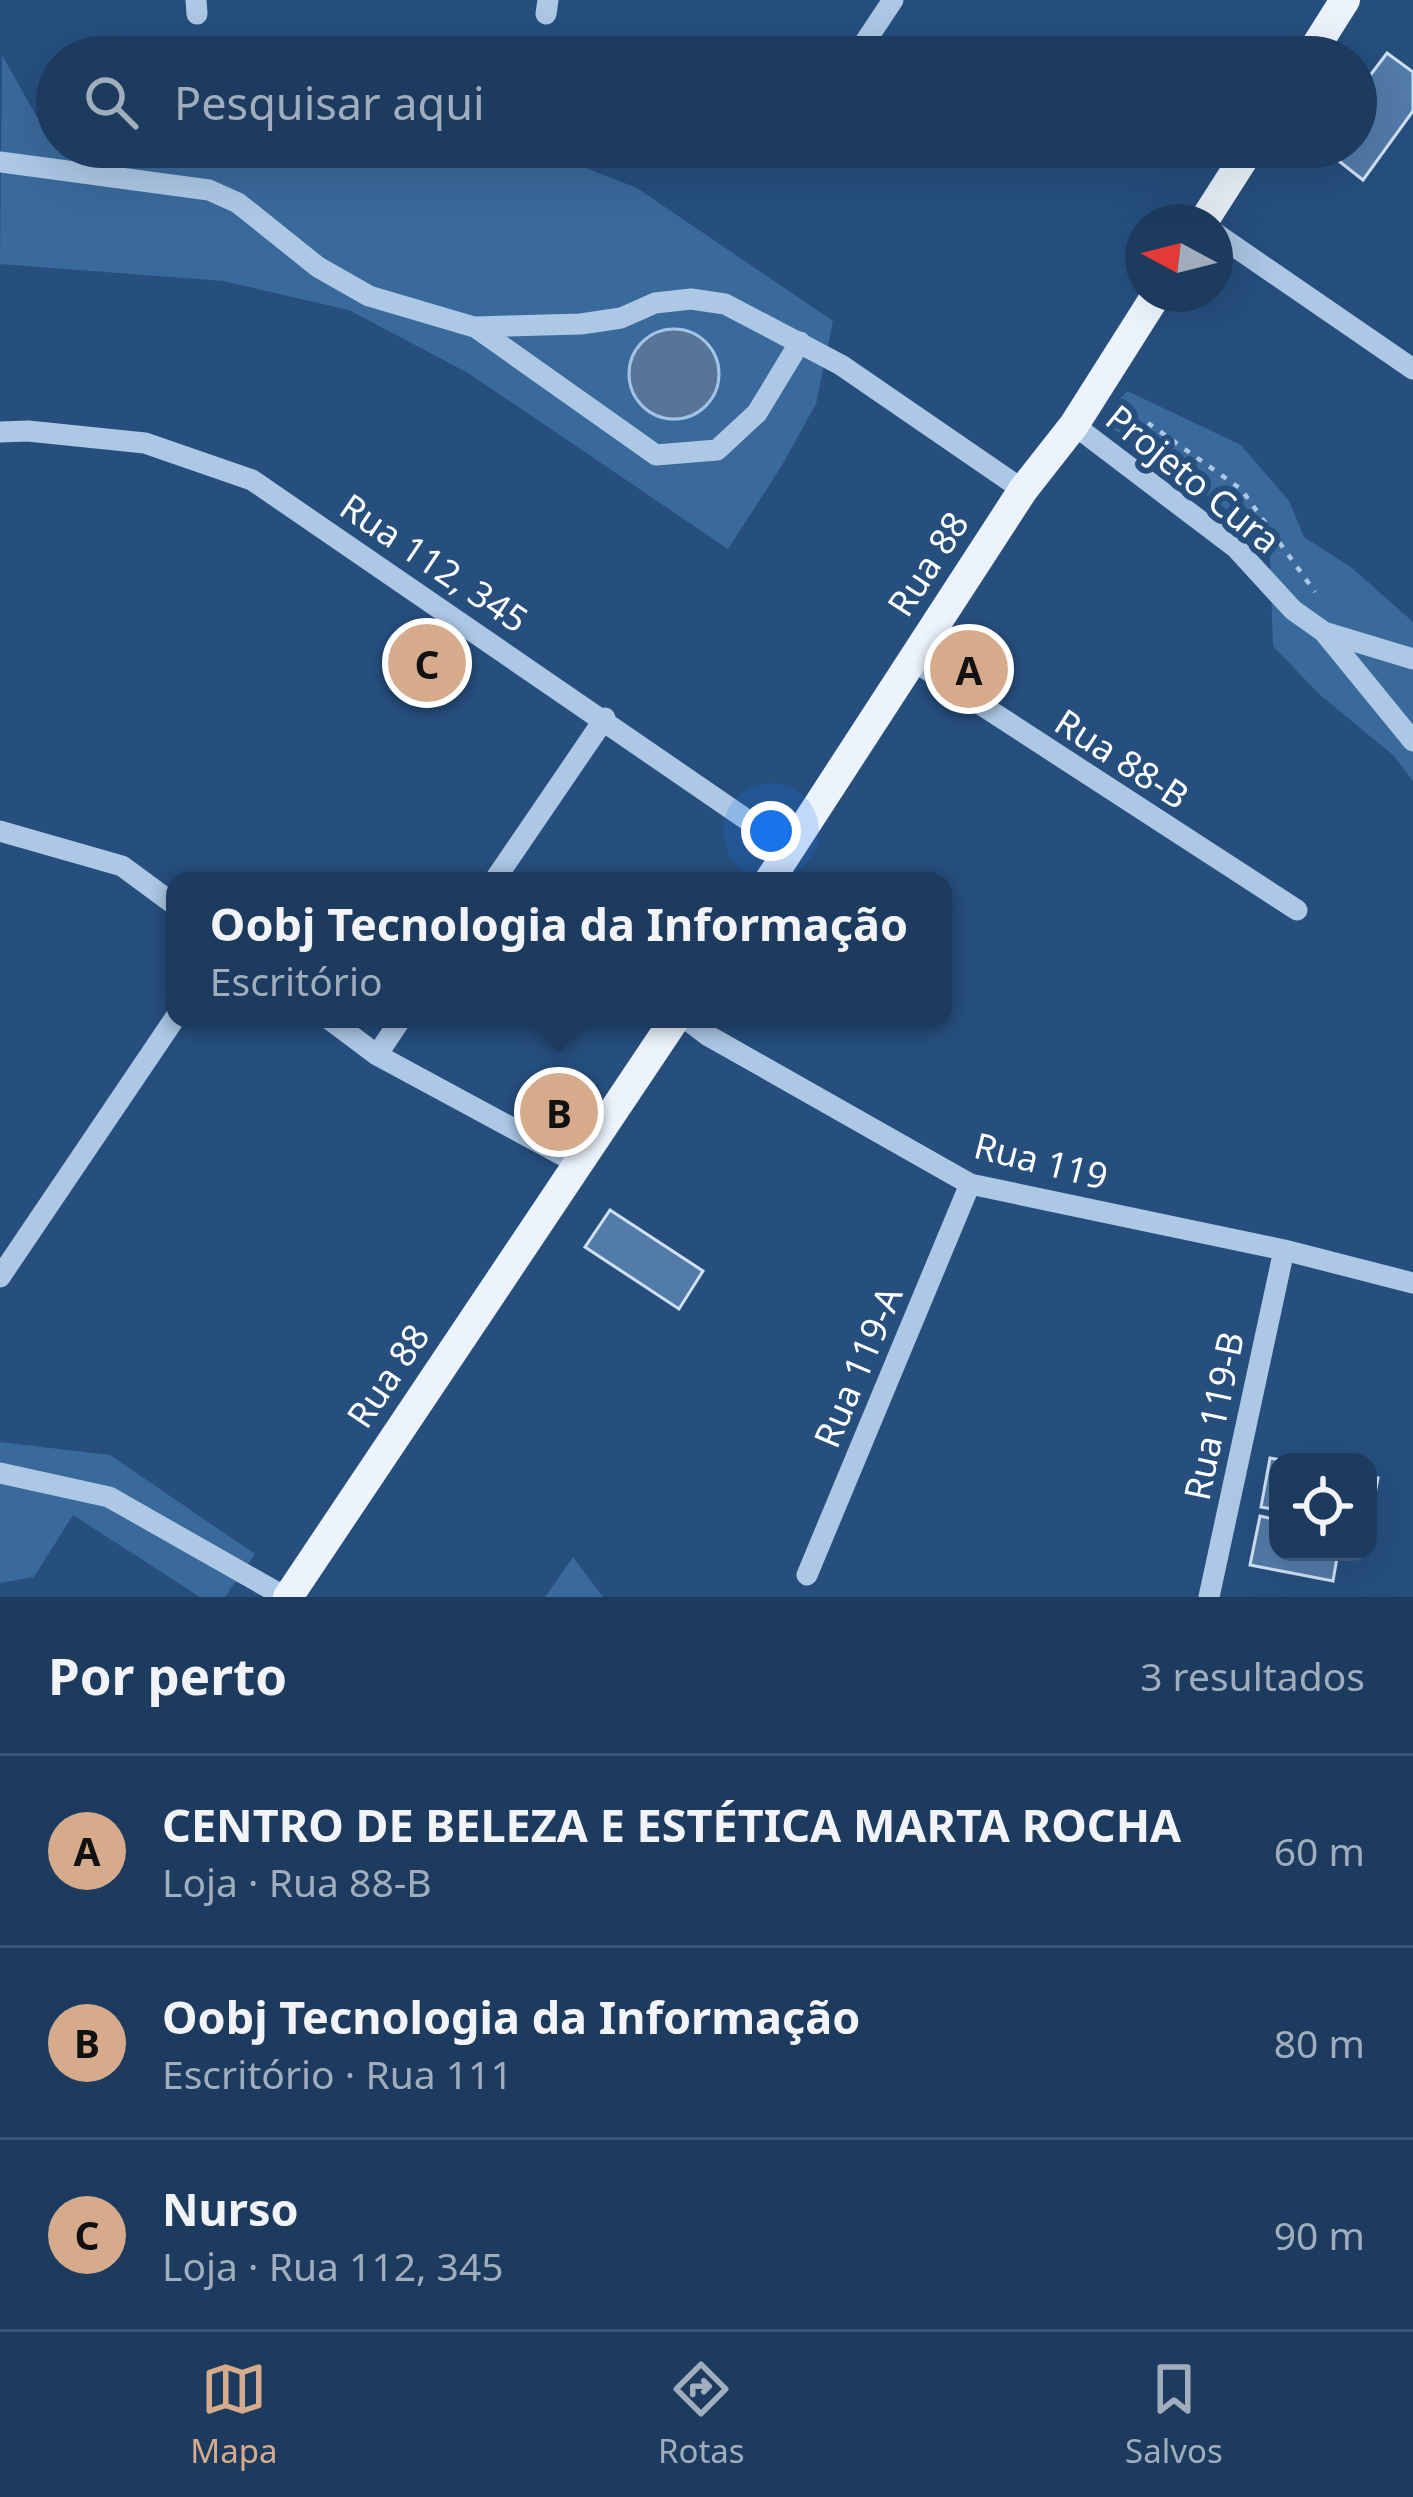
<!DOCTYPE html>
<html lang="pt">
<meta charset="utf-8">
<style>
:root{--surface:#1c3b5e;--page:#254264;--text:#f1f3f6;--muted:#a0adbc;--line:#3a5573;--accent:#d6ab8b}
body{margin:0;font-family:"Noto Sans",sans-serif;background:var(--page);color:var(--text)}
.controls{position:absolute;right:36px;bottom:36px;display:grid;overflow:hidden;border-radius:24px;box-shadow:0 12px 48px #0002}
.controls button{width:108px;height:108px;display:grid;place-items:center;padding:0;border:0;border-bottom:3px solid var(--line);background:var(--surface);color:var(--text);font:60px sans-serif}
.compass{position:absolute;left:1125px;top:204px;width:108px;height:108px;border-radius:50%;background:var(--surface);box-shadow:0 12px 48px #0002;rotate:277deg}
.you{position:absolute;left:771px;top:831px;width:42px;height:42px;margin:-30px;border:9px solid #fff;border-radius:50%;background:#1a73e8;box-shadow:0 0 0 18px #1a73e833}
.badge{display:grid;place-items:center;width:78px;height:78px;border-radius:50%;background:var(--accent);color:#111;font-size:39px;font-weight:700}
.pin{position:absolute;translate:-50% -50%;border:6px solid #fff;box-shadow:0 3px 12px #0006}
.popup{position:absolute;left:166px;top:872px;width:786px;height:156px;box-sizing:border-box;display:grid;place-content:center;border-radius:24px;background:var(--surface);filter:drop-shadow(0 3px 9px #0005);font-size:39px;white-space:nowrap;color:var(--muted)}
.popup b{font-size:45px;color:var(--text)}
.popup::after{content:'';position:absolute;left:50%;top:100%;margin-left:-24px;border:24px solid transparent;border-top-color:var(--surface)}
.list{margin:0;padding:0;list-style:none}
h2{display:flex;justify-content:space-between;align-items:center;height:156px;margin:0;padding:0 48px;font-size:51px}
h2 small{font-size:39px;font-weight:400;color:var(--muted)}
.list li{display:grid;grid-template-columns:78px 1fr auto;gap:36px;align-items:center;box-sizing:border-box;height:192px;padding:0 48px;border-top:3px solid var(--line)}
.list b{display:block;font-size:45px;white-space:nowrap}
.list p{margin:0;font-size:39px;white-space:nowrap;color:var(--muted)}
.list em{font-size:39px;font-style:normal;color:var(--muted)}
.icon{flex:none;width:66px;height:66px;fill:none;stroke:currentColor;stroke-width:2;stroke-linecap:round;stroke-linejoin:round}
.map{position:relative;flex:none;width:1413px;height:1597px;overflow:hidden}
.search{position:absolute;background:var(--surface);box-shadow:0 12px 48px #0002;left:36px;right:36px;top:36px;height:132px;display:flex;align-items:center;gap:30px;box-sizing:border-box;padding:0 42px;border-radius:66px;color:var(--muted);font-size:45px}
.sheet{height:732px;background:var(--surface)}
nav{display:flex;justify-content:space-around;align-items:center;box-sizing:border-box;height:168px;border-top:3px solid var(--line);background:var(--surface);font-size:33px;color:var(--muted)}
nav a{display:grid;justify-items:center;gap:6px}
nav .on{color:var(--accent)}
.map>svg:first-child{display:block}
.green{fill:#3a699b}
.water{fill:#587496;stroke:#a0c3e6;stroke-width:3}
.building{fill:#537ba9;stroke:#cfe1f4;stroke-width:3}
.lines{fill:none;stroke-linecap:round;stroke-linejoin:round}
.path{stroke:#acc8e5;stroke-width:4.5;stroke-dasharray:6 9;stroke-linecap:butt}
.minor{stroke:#acc8e5;stroke-width:21}
.major{stroke:#ecf3fd;stroke-width:30}
.labels{text-anchor:middle;stroke-width:12;stroke-linejoin:round;paint-order:stroke}
.street-label{font-size:36px;fill:#fff;stroke:#264f7e}
</style>
<div class="map">
<svg width="1413" height="1597" viewBox="0 0 1413 1597">
<rect width="100%" height="100%" fill="#264f7e"/>
<path class="green" d="M2,55L46,133L57,134V147H168L250,162L283,147H532L637,188L833,321L816,404L781,467L728,549L468,373L349,310L223,281L0,264Z
M1127,391L1241,445L1289,501L1304,537L1352,568L1413,622V781L1394,756L1319,694L1273,646L1270,556L1236,516L1102,421Z
M0,1442L110,1455L255,1554L225,1597H200L73,1515L34,1577L0,1583Z
M573,1557L603,1597H545Z"/>
<path class="water" d="M629 374a45 45 0 1 1 90 0a45 45 0 1 1-90 0Z"/>
<path class="building" d="M1387,53L1413,72V111L1363,180L1321,147H1356V94Z
M610,1210L703,1271L679,1309L585,1247Z
M1270,1458L1292,1462H1278V1510L1261,1507Z
M1368,1476L1378,1478L1369,1527H1368Z
M1260,1516L1278,1520V1552H1338L1333,1581L1250,1565Z"/>
<g class="lines">
<path class="path" d="M1148,423L1241,489L1315,592"/>
<path class="minor" d="M196,0L197,14
M546,14L548,0
M855,57L893,0
M795,147H796
M0,162L209,190L238,203L318,267L369,296L474,327L581,324L621,318L655,303L691,299L725,304L841,365L1023,490
M1215,233L1413,369
M475,327L656,455L717,450L757,413L800,342
M1074,425L1236,548L1293,610L1324,632L1413,741
M0,432L28,431L145,443L252,480L791,850
M1324,632L1413,659
M912,660L1297,910
M0,831L122,866L175,905
M494,881L605,718
M329,1019L377,1055L577,1163
M686,1019L707,1035L970,1184L1284,1250L1413,1283
M377,1055L401,1019
M0,1277L175,1018
M0,1473L109,1497L285,1597
M807,1575L970,1184
M1209,1597L1284,1250"/>
<path class="major" d="M1309,57L1345,0
M1203,222L1251,147
M769,881L1023,490L1074,425L1157,294
M288,1597L675,1019"/>
</g>
<g class="labels">
<g class="street-label">
<text transform="translate(1193 479) rotate(39)" y="13">Projeto Cura</text>
<text transform="translate(434 563) rotate(34)" y="13">Rua 112, 345</text>
<text transform="translate(928 564) rotate(-57)" y="13">Rua 88</text>
<text transform="translate(1122 759) rotate(33)" y="13">Rua 88-B</text>
<text transform="translate(1041 1161) rotate(14)" y="13">Rua 119</text>
<text transform="translate(858 1367) rotate(-67)" y="13">Rua 119-A</text>
<text transform="translate(388 1376) rotate(-56)" y="13">Rua 88</text>
<text transform="translate(1214 1416) rotate(-78)" y="13">Rua 119-B</text>
</g>
</g>
</svg>
<div class="controls">
<button><svg class="icon" aria-label="locate" viewBox="0 0 24 24"><circle cx="12" cy="12" r="6"/><path d="M12 2v4M12 18v4M2 12h4M18 12h4"/></svg></button>
</div>
<svg class="compass" viewBox="-18 -18 36 36"><path d="M0-13l5 13h-10z" fill="#e53935"/><path d="M0 13l5-13h-10z" fill="#a0adbc"/></svg>
<div class="you"></div>
<div class="pin badge" style="left:969px;top:669px">A</div>
<div class="pin badge" style="left:559px;top:1112px">B</div>
<div class="popup"><b>Oobj Tecnologia da Informação</b>Escritório</div>
<div class="pin badge" style="left:427px;top:663px">C</div>
<div class="search"><svg class="icon" aria-label="search" viewBox="0 0 24 24"><circle cx="10" cy="10" r="6"/><path d="M15 15l6 6"/></svg>Pesquisar aqui</div>
</div>
<section class="sheet">
<h2>Por perto<small>3 resultados</small></h2>
<ul class="list">
<li><span class="badge">A</span><div><b>CENTRO DE BELEZA E ESTÉTICA MARTA ROCHA</b><p>Loja · Rua 88-B</p></div><em>60 m</em></li>
<li><span class="badge">B</span><div><b>Oobj Tecnologia da Informação</b><p>Escritório · Rua 111</p></div><em>80 m</em></li>
<li><span class="badge">C</span><div><b>Nurso</b><p>Loja · Rua 112, 345</p></div><em>90 m</em></li>
</ul>
</section>
<nav>
<a class="on"><svg class="icon" aria-label="map" viewBox="0 0 24 24"><path d="M3 6l6-2 6 2 6-2v14l-6 2-6-2-6 2zM9 4v14M15 6v14"/></svg>Mapa</a>
<a><svg class="icon" aria-label="directions" viewBox="0 0 24 24"><path d="M12 3l9 9-9 9-9-9zM9 14v-3h6M13 9l2 2-2 2"/></svg>Rotas</a>
<a><svg class="icon" aria-label="saved" viewBox="0 0 24 24"><path d="M7 4h10v16l-5-4-5 4z"/></svg>Salvos</a>
</nav>
